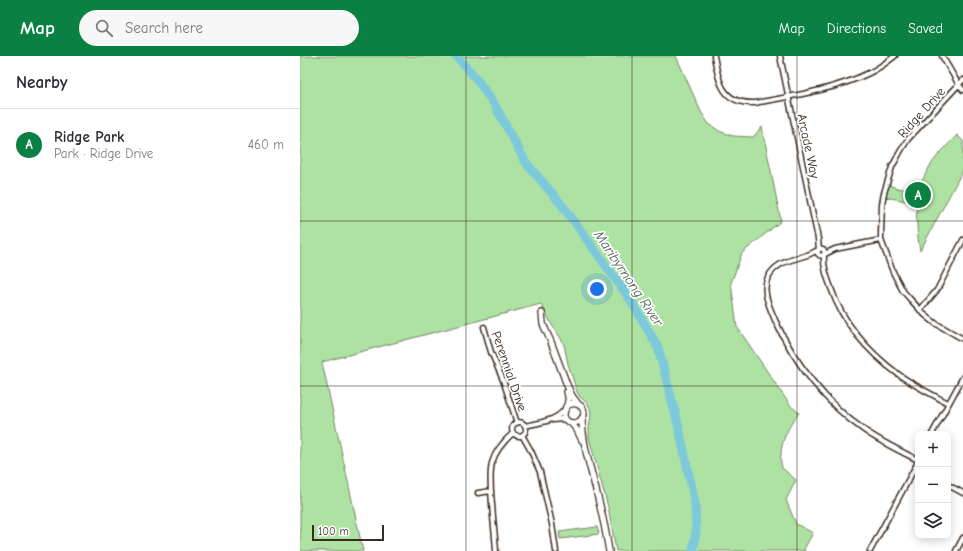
<!DOCTYPE html>
<meta charset="utf-8">
<style>
:root{--surface:#fff;--page:#f7f7f7;--text:#2b2b33;--muted:#7c7c81;--line:#e1e1e2;--accent:#0b8043}
body{margin:0;font-family:"Comic Neue",sans-serif;background:var(--page);color:var(--text)}
.controls{position:absolute;right:12px;bottom:12px;display:grid;overflow:hidden;border-radius:8px;box-shadow:0 2px 10px #0003}
.controls button{width:36px;height:36px;display:grid;place-items:center;padding:0;border:0;border-bottom:1px solid var(--line);background:var(--surface);color:var(--text);font:20px sans-serif}
.scale{position:absolute;left:12px;bottom:10px;width:72px;box-sizing:border-box;padding-left:4px;border:2px solid #3b2a1e;border-top:0;font-size:11px;line-height:14px;white-space:nowrap;color:#3b2a1e;-webkit-text-stroke:3px #fff;paint-order:stroke}
.you{position:absolute;left:297px;top:233px;width:14px;height:14px;margin:-10px;border:3px solid #fff;border-radius:50%;background:#1a73e8;box-shadow:0 0 0 6px #1a73e833}
.badge{display:grid;place-items:center;width:26px;height:26px;border-radius:50%;background:var(--accent);color:#fff;font-size:13px;font-weight:700}
.pin{position:absolute;translate:-50% -50%;border:2px solid #fff;box-shadow:0 1px 4px #0006}
.list{margin:0;padding:0;list-style:none}
h2{display:flex;justify-content:space-between;align-items:center;height:52px;margin:0;padding:0 16px;font-size:17px}
h2 small{font-size:13px;font-weight:400;color:var(--muted)}
.list li{display:grid;grid-template-columns:26px 1fr auto;gap:12px;align-items:center;box-sizing:border-box;height:72px;padding:0 16px;border-top:1px solid var(--line)}
.list b{display:block;font-size:15px;white-space:nowrap}
.list p{margin:0;font-size:13px;white-space:nowrap;color:var(--muted)}
.list em{font-size:13px;font-style:normal;color:var(--muted)}
.icon{flex:none;width:22px;height:22px;fill:none;stroke:currentColor;stroke-width:2;stroke-linecap:round;stroke-linejoin:round}
.map{position:relative;flex:none;width:663px;height:495px;overflow:hidden}
header{display:flex;align-items:center;gap:24px;box-sizing:border-box;height:56px;padding:0 20px;background:var(--accent);color:#fff}
header strong{font-size:19px}
nav{display:flex;gap:22px;margin-inline-start:auto;font-size:14px}
.search{width:280px;height:36px;background:var(--page);display:flex;align-items:center;gap:10px;box-sizing:border-box;padding:0 14px;border-radius:22px;color:var(--muted);font-size:15px}
main{display:flex}
aside{flex:1;background:var(--surface)}
.map>svg:first-child{display:block}
.green{fill:#ade2a3;stroke:#748660}
.lines{fill:none;stroke-linecap:round;stroke-linejoin:round}
.river{stroke:#7dc9dc;stroke-width:9}
.street-casing{stroke:#3b2a1e;stroke-width:7}
.secondary-casing{stroke:#3b2a1e;stroke-width:8}
.street{stroke:#fff;stroke-width:4}
.secondary{stroke:#fff;stroke-width:5.5}
.grid{fill:none;stroke:#3b2a1e;stroke-width:1;stroke-opacity:0.55}
.labels{text-anchor:middle;stroke-width:3.5;stroke-linejoin:round;paint-order:stroke}
.street-label{font-size:13px;fill:#3b2a1e;stroke:#fff}
.water-label{font-size:14px;font-style:italic;fill:#4f5a57;stroke:#fff}
</style>
<header>
<strong>Map</strong>
<div class="search"><svg class="icon" aria-label="search" viewBox="0 0 24 24"><circle cx="10" cy="10" r="6"/><path d="M15 15l6 6"/></svg>Search here</div>
<nav><a>Map</a><a>Directions</a><a>Saved</a></nav>
</header>
<main>
<aside>
<h2>Nearby<small></small></h2>
<ul class="list">
<li><span class="badge">A</span><div><b>Ridge Park</b><p>Park · Ridge Drive</p></div><em>460 m</em></li>
</ul>
</aside>
<div class="map">
<svg width="663" height="495" viewBox="0 0 663 495">
<rect width="100%" height="100%" fill="#fff"/>
<filter id="ink" filterUnits="userSpaceOnUse"><feTurbulence type="fractalNoise" baseFrequency=".025" numOctaves="2"/><feDisplacementMap in="SourceGraphic" scale="8" xChannelSelector="R" yChannelSelector="G"/><feConvolveMatrix kernelMatrix="1 2 1 2 8 2 1 2 1" color-interpolation-filters="sRGB"/></filter>
<g filter="url(#ink)">
<path class="green" d="M0,0H376L401,56L408,67L419,75L433,80L453,81L462,71L481,165L442,197L431,227L437,271L490,349L499,357C490,368 481,384 481,399C480,403 481,407 482,412L496,424L486,444L496,468L513,477L504,493L505,495H316L308,451L289,382V372L291,358L290,352L287,347L280,341L277,336L268,308L264,289L260,281L252,269L241,248L22,306L63,495H0Z
M657,79L663,85V114L620,195C617,178 616,163 617,147L585,141L588,129L597,132L618,136C621,127 625,118 630,110C637,99 648,89 657,79Z
M297,471L299,478L260,483L259,476Z"/>
<g class="lines">
<path class="river" d="M156,0L175,21L194,48L210,77L220,96L227,108L262,149L299,200L330,243L358,291L379,372L395,447L396,476L393,495"/>
<defs>
<path id="street" d="M414,0C419,26 422,48 455,47C493,40 534,34 569,17C578,13 587,6 595,0
M480,0L518,183L519,194
M642,0L659,29L663,34
M663,24L608,83L600,96L592,111L584,137L582,148L581,178V184L593,216L603,235L610,243L625,259L635,267L663,283
M517.5 196a3.5 3.5 0 1 1 7 0a3.5 3.5 0 1 1-7 0Z
M518,194C514,196 511,198 507,199C493,204 479,205 470,218C460,232 469,250 475,264C494,306 526,348 564,374C581,386 600,395 618,404
M525,198L535,193L581,184
M524,199C523,210 527,221 531,232C542,266 568,296 598,318C613,329 631,338 648,347
M620,254L637,234L663,184
M184,271L191,296L203,324L217,367
M253,364L262,363L268,365
M212 373a7 7 0 1 1 14 0a7 7 0 1 1-14 0Z
M225,370C238,367 256,365 264,354
M632,378L663,321
M222,379L231,395L240,416L252,468L256,495
M648,429L663,437
M178,437L191,435
M196,495C195,479 193,464 192,448C191,435 189,420 192,407C195,395 204,385 213,377
M570,495L618,406
M656,495L663,482"/>
<path id="secondary" d="M242,257L243,268L251,286L267,329L272,340L278,348
M266,351C272,345 284,347 284,358C283,368 267,371 264,360C263,354 268,350 268,345C269,342 268,339 267,336
M282,362C282,388 291,413 297,438C302,457 306,476 309,495
M271,367L277,374L282,384"/>
</defs>
<use href="#street" class="street-casing"/>
<use href="#secondary" class="secondary-casing"/>
<use href="#street" class="street"/>
<use href="#secondary" class="secondary"/>
</g>
</g>
<path class="grid" d="M166,0V495M332,0V495M497,0V495M0,165H663M0,330H663"/>
<g class="labels">
<g class="street-label">
<text transform="translate(621 56) rotate(-48)" y="5">Ridge Drive</text>
<text transform="translate(509 90) rotate(78)" y="5">Arcade Way</text>
<text transform="translate(210 315) rotate(71)" y="5">Perennial Drive</text>
</g>
<g class="water-label">
<text transform="translate(329 222) rotate(56)" y="5">Maribyrnong River</text>
</g>
</g>
</svg>
<div class="controls">
<button>+</button>
<button>−</button>
<button><svg class="icon" aria-label="layers" viewBox="0 0 24 24"><path d="M12 4l9 5-9 5-9-5zM3 14l9 5 9-5"/></svg></button>
</div>
<div class="scale">100 m</div>
<div class="you"></div>
<div class="pin badge" style="left:618px;top:139px">A</div>
</div>
</main>
